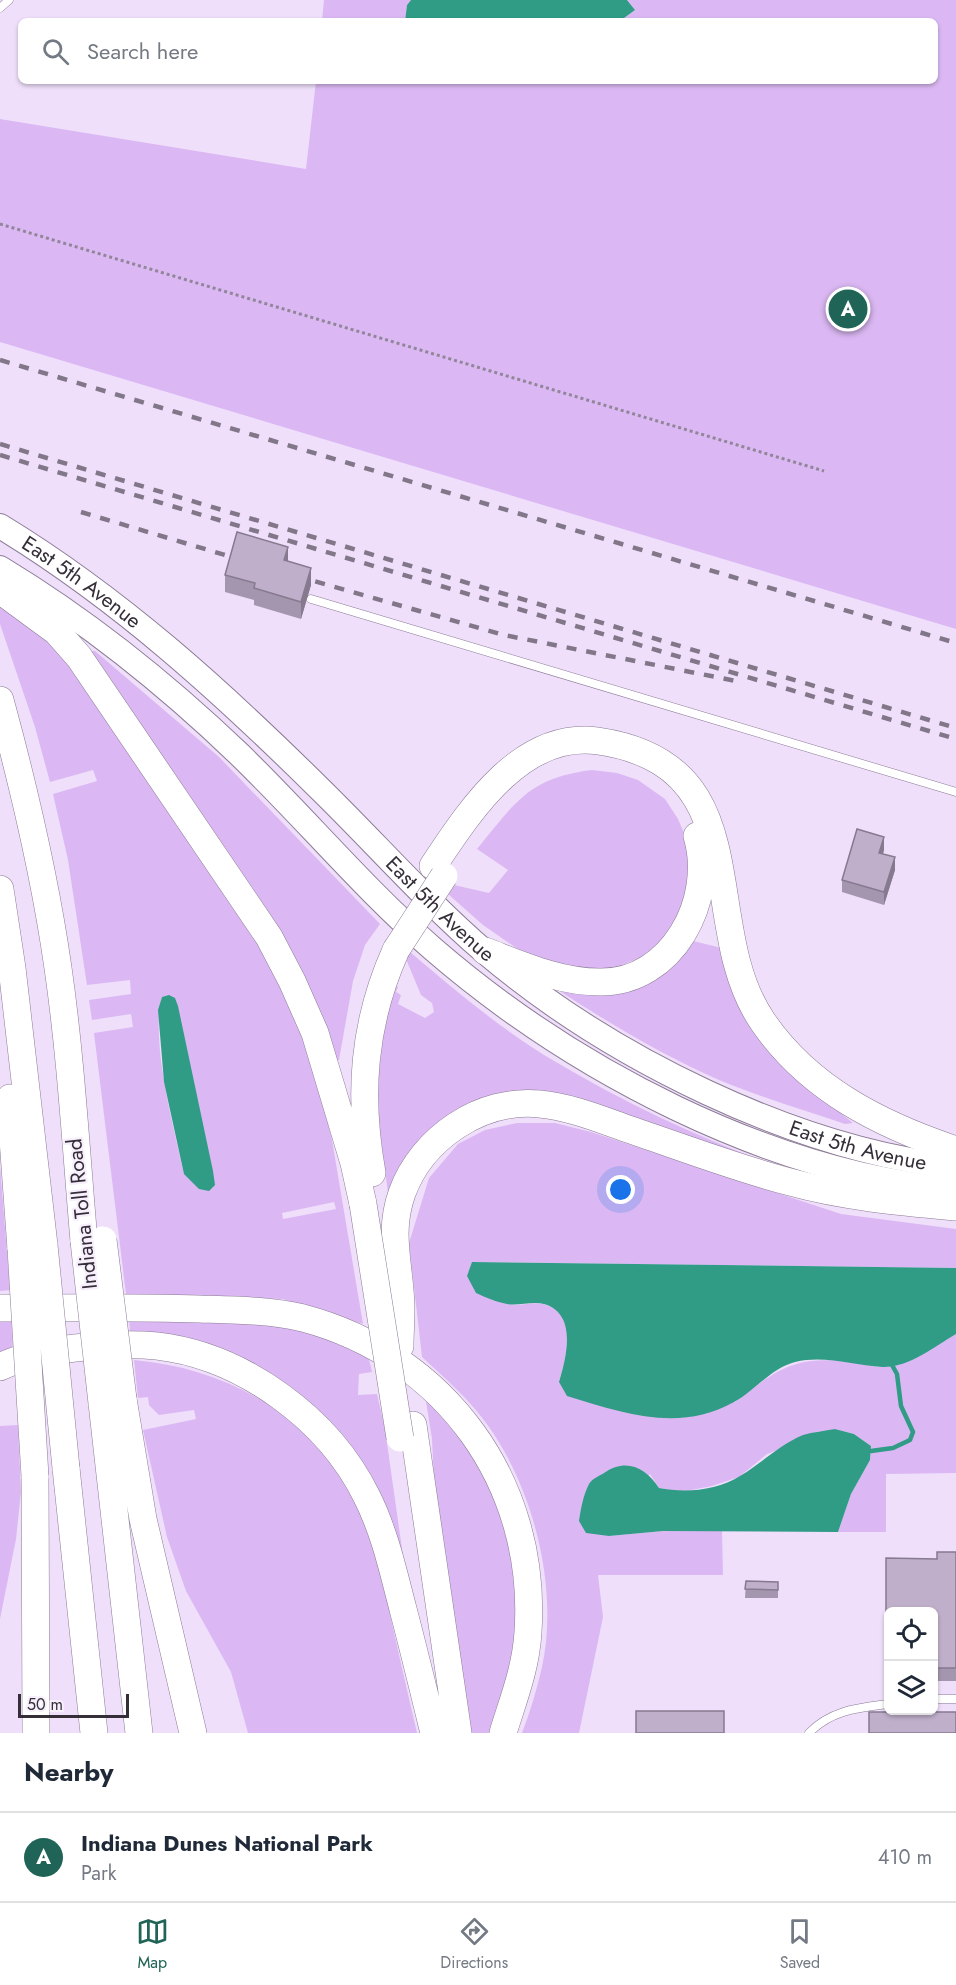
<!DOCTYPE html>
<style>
:root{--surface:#fff;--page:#f6f6f7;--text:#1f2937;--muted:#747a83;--line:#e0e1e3;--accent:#1f6456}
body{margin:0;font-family:Jost,sans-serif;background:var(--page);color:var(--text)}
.controls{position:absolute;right:18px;bottom:18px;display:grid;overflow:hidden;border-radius:9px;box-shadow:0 2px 4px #0004}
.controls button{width:54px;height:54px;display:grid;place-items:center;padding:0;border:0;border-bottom:2px solid var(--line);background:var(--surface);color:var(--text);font:30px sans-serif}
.scale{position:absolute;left:18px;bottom:15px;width:111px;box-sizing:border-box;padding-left:6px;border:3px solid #352e39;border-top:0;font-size:16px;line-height:21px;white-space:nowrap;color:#352e39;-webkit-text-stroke:4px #f7f0fc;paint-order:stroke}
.you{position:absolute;left:621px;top:1190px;width:21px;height:21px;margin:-15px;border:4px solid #fff;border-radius:50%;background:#1a73e8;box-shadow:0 0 0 9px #1a73e833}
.badge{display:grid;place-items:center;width:39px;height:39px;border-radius:50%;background:var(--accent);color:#fff;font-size:20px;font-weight:700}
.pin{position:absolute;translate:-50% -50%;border:3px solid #fff;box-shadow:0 2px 6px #0006}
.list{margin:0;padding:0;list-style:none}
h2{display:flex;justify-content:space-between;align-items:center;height:78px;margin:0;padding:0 24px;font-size:26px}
h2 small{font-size:20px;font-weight:400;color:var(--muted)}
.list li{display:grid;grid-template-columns:39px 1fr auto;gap:18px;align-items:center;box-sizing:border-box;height:90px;padding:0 24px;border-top:2px solid var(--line)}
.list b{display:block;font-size:22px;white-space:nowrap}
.list p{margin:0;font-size:20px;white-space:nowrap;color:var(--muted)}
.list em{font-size:20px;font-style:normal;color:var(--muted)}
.icon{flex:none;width:33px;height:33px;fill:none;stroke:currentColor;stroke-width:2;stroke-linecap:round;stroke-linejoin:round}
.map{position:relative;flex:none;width:956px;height:1733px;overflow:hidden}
.search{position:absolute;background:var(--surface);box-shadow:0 2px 4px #0004;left:18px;right:18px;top:18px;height:66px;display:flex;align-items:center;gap:15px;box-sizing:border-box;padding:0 21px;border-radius:9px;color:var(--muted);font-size:22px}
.sheet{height:168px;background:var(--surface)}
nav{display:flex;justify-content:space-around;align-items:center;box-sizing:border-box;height:84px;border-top:2px solid var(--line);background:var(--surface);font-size:16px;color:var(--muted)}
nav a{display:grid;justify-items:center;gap:3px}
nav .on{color:var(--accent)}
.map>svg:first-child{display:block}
.green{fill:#dbb8f3;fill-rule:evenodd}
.water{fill:#309c86}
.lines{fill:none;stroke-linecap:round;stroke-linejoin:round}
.stream{stroke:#309c86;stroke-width:4.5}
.lane-casing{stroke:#8b7b95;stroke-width:9}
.primary-casing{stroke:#8b7b95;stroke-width:26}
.highway-casing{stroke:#8b7b95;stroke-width:28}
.path{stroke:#918699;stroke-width:3;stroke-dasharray:3 3;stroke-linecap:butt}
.lane{stroke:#fff;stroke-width:8}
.primary{stroke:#fff;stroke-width:24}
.highway{stroke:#fff;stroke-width:27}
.rail{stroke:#827789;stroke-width:4.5;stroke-dasharray:10 10;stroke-linecap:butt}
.highway-bridge-casing{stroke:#8b7b95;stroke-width:28;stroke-linecap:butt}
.highway-bridge{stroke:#fff;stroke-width:27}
.wall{fill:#a596af}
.shaded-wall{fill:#867a8e}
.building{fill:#c0afcb;stroke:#867a8e;stroke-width:1.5}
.labels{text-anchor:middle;stroke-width:4.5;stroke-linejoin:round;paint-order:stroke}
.street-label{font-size:21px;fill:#352e39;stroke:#f7f0fc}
</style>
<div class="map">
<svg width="956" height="1733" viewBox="0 0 956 1733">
<rect width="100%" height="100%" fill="#efdffb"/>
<path class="green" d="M324,0H411L407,5L405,21H322Z
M627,0H956V629L0,342V119L306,169L316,81H935V21H620L635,10Z
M0,605L43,636L69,666L260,947L286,999L314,1067L332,1140L363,1324L283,1299L126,1294L94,1033L133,1027L131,1014L92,1020L89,1000L131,994L130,980L87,985L68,860L53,794L97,781L93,770L50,782L35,727L0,624ZM162,997L184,1174C174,1128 150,1041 162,997ZM334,1202L336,1209L283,1219L282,1213Z
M87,651H95L219,757L380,924L365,945L353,981L339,1060H333Z
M592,770L617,773L638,780L665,799L678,819L687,840L692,865L681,912L652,953L604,972L577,974L525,954L483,925L448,894L454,885L489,893L508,870L477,849C516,802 528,778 592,770Z
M693,941L722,948L790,1073L853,1123L845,1124C803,1110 760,1097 719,1080C662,1055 607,1022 555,988L584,993Z
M410,952C456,991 503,1031 556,1062C626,1104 699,1137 775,1166L586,1107L482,1105L389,1200L376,1102L384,1024L395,985L398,987L396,992L401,995L398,1004L425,1018L434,1012L432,1003L421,995L406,959Z
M517,1123H555L591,1132L841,1214L956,1229V1268L473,1262L467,1276C479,1284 492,1297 505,1303C516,1308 531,1301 543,1304C578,1312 566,1358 559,1382L735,1402C776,1371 790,1357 844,1361C857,1362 872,1368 885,1367C912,1364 933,1347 956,1334V1473L886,1474V1532H838L851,1494L870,1460L871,1446L854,1434L835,1429L767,1454L739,1477L712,1486L681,1492L659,1488L650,1474L609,1536L663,1531H722L723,1575H598L603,1617L579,1733H522C530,1712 537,1689 542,1667C559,1589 534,1491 489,1427C470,1400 446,1379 422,1357L409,1243L429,1178L458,1144L485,1130Z
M0,1166L10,1290L0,1291Z
M0,1317H11L13,1351L0,1357Z
M129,1318L298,1326L368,1355L372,1372L359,1374L358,1395L377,1394L385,1429L406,1577L312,1412L130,1331Z
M134,1360C233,1369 312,1418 361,1507C374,1532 379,1564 385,1591C395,1638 406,1686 417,1733H248L231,1672L186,1591L167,1537L143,1430L196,1419L194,1410L159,1415L149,1405L148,1397L138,1398Z
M424,1389L452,1418L504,1511L522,1628L495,1733H471L435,1501L432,1439Z
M18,1425L21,1492L16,1539L0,1619V1426Z"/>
<path class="water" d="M411,0H627L635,10L620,21H405L407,5Z
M169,995L175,998L178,1006L213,1171L215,1185L209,1191L199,1189L184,1174L164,1082L158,1010L162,997Z
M472,1262L956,1268V1334C934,1347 908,1368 882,1367C853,1365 824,1355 795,1362C771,1368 755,1391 734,1402C679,1433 623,1413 567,1396L559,1382C566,1358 578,1314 544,1304C533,1301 518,1306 507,1304C496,1302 485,1297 476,1293L467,1276Z
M835,1429L854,1434L871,1446L870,1460L851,1494L838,1532L663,1531L609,1536L586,1533L579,1521C581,1508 583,1496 589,1484C592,1479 599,1476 604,1473C626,1458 645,1467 659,1488C684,1493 717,1491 740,1476C762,1463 779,1445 803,1435C813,1432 825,1431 835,1429Z"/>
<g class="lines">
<path class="stream" d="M871,1451L893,1448L910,1440L913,1432L901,1406L897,1374L892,1365"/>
<defs>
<path id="lane" d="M0,8L9,0
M311,599L956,792
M934,1699H956
M809,1733C831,1710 858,1708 888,1704"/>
<g id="primary">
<path id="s1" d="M0,526C120,599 222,692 322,791C376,844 427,902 485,952C609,1057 794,1149 956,1167"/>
<path d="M0,568C86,620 167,685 239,754C305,818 364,889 433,949C573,1070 769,1173 956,1190"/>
</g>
<path id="highway" d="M0,590L57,632L79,657L269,937L292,981L315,1033L354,1163L363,1204
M0,700C24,788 45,877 58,968C71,1058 76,1150 84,1241
M433,866C469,812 521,730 598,741C763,765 695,924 763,1022C809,1089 881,1125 956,1150
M0,889L12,968L44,1245
M485,951C522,965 559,982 600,982C672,983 716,900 697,836
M10,1098L21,1249
M372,1173C358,1095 363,1023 396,950
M0,1308C66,1308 133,1307 199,1309C233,1310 269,1310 303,1318C446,1356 538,1484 528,1632C526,1668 513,1700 503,1733
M400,1346C400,1334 401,1322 401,1310C401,1268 387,1235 402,1193C422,1138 481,1098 540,1104C571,1107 602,1120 631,1130C684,1148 736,1168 790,1182C844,1197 901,1202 956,1207
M0,1367C22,1356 51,1351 75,1348C102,1345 129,1343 157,1346C243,1356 329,1419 367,1497C385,1533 393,1571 403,1609C414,1651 424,1692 434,1733
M123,1399L143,1519L193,1733
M102,1403L139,1733
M413,1425L458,1733
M66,1468L94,1733
M35,1476L36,1733"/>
</defs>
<use href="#lane" class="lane-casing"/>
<use href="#primary" class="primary-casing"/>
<use href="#highway" class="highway-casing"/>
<path class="path" d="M0,224L824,471"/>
<use href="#lane" class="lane"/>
<use href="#primary" class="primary"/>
<use href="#highway" class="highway"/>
<path class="rail" d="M0,360L956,643
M0,444L956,728
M0,455L956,739
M81,512L235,558
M296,576L504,635L736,681"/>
<defs>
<path id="highway-bridge" d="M396,950L444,876
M363,1204L400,1438
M103,1240L123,1399
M84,1241L102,1403
M44,1245L66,1468
M21,1249L35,1476"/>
</defs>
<use href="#highway-bridge" class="highway-bridge-casing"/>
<use href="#highway-bridge" class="highway-bridge"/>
</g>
<path class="wall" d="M288,561L311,585L301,619L254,605V600L225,592V575Z
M884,850L883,854L895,870L884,905L842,892V880Z
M956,1552V1681H933V1611H888V1640H886V1558L937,1559Z
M746,1581L778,1582V1598H745Z"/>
<path class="shaded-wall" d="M288,547V564L284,560Z
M311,568V585L301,619V602Z
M884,837V850L879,865V853Z
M895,857V870L884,905V892Z"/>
<path class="building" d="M237,532L288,547L284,560L311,568L301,602L254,588L255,583L225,575Z
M857,829L884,837L879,853L895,857L884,892L842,880Z
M937,1552H956V1668H933V1611H888V1627H886V1558L937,1559Z
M746,1581L778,1582V1590L745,1589Z
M636,1711H724V1733H636Z
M869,1712H956V1733H869Z"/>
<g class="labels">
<g class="street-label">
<text dy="7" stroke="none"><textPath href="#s1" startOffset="99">East 5th Avenue</textPath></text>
<text dy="7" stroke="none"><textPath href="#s1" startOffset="585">East 5th Avenue</textPath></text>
<text dy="7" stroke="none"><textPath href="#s1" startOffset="1071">East 5th Avenue</textPath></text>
<text transform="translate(82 1214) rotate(-96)" y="7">Indiana Toll Road</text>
</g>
</g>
</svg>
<div class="controls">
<button><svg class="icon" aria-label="locate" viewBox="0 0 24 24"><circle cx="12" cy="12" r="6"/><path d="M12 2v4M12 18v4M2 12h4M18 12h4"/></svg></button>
<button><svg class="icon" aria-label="layers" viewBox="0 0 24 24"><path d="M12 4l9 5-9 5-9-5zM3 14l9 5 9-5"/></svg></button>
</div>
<div class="scale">50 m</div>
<div class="you"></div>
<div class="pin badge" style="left:848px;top:309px">A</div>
<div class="search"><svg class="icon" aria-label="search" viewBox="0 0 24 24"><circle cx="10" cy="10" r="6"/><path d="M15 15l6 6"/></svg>Search here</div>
</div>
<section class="sheet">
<h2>Nearby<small></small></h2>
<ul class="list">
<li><span class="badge">A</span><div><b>Indiana Dunes National Park</b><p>Park</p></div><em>410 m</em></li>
</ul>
</section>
<nav>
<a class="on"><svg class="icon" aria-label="map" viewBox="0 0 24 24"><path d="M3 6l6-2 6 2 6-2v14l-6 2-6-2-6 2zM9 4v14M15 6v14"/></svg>Map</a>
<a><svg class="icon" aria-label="directions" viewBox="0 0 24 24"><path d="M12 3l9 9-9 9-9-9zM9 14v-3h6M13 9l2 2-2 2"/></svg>Directions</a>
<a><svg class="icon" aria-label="saved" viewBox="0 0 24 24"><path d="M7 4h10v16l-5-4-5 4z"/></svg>Saved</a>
</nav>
